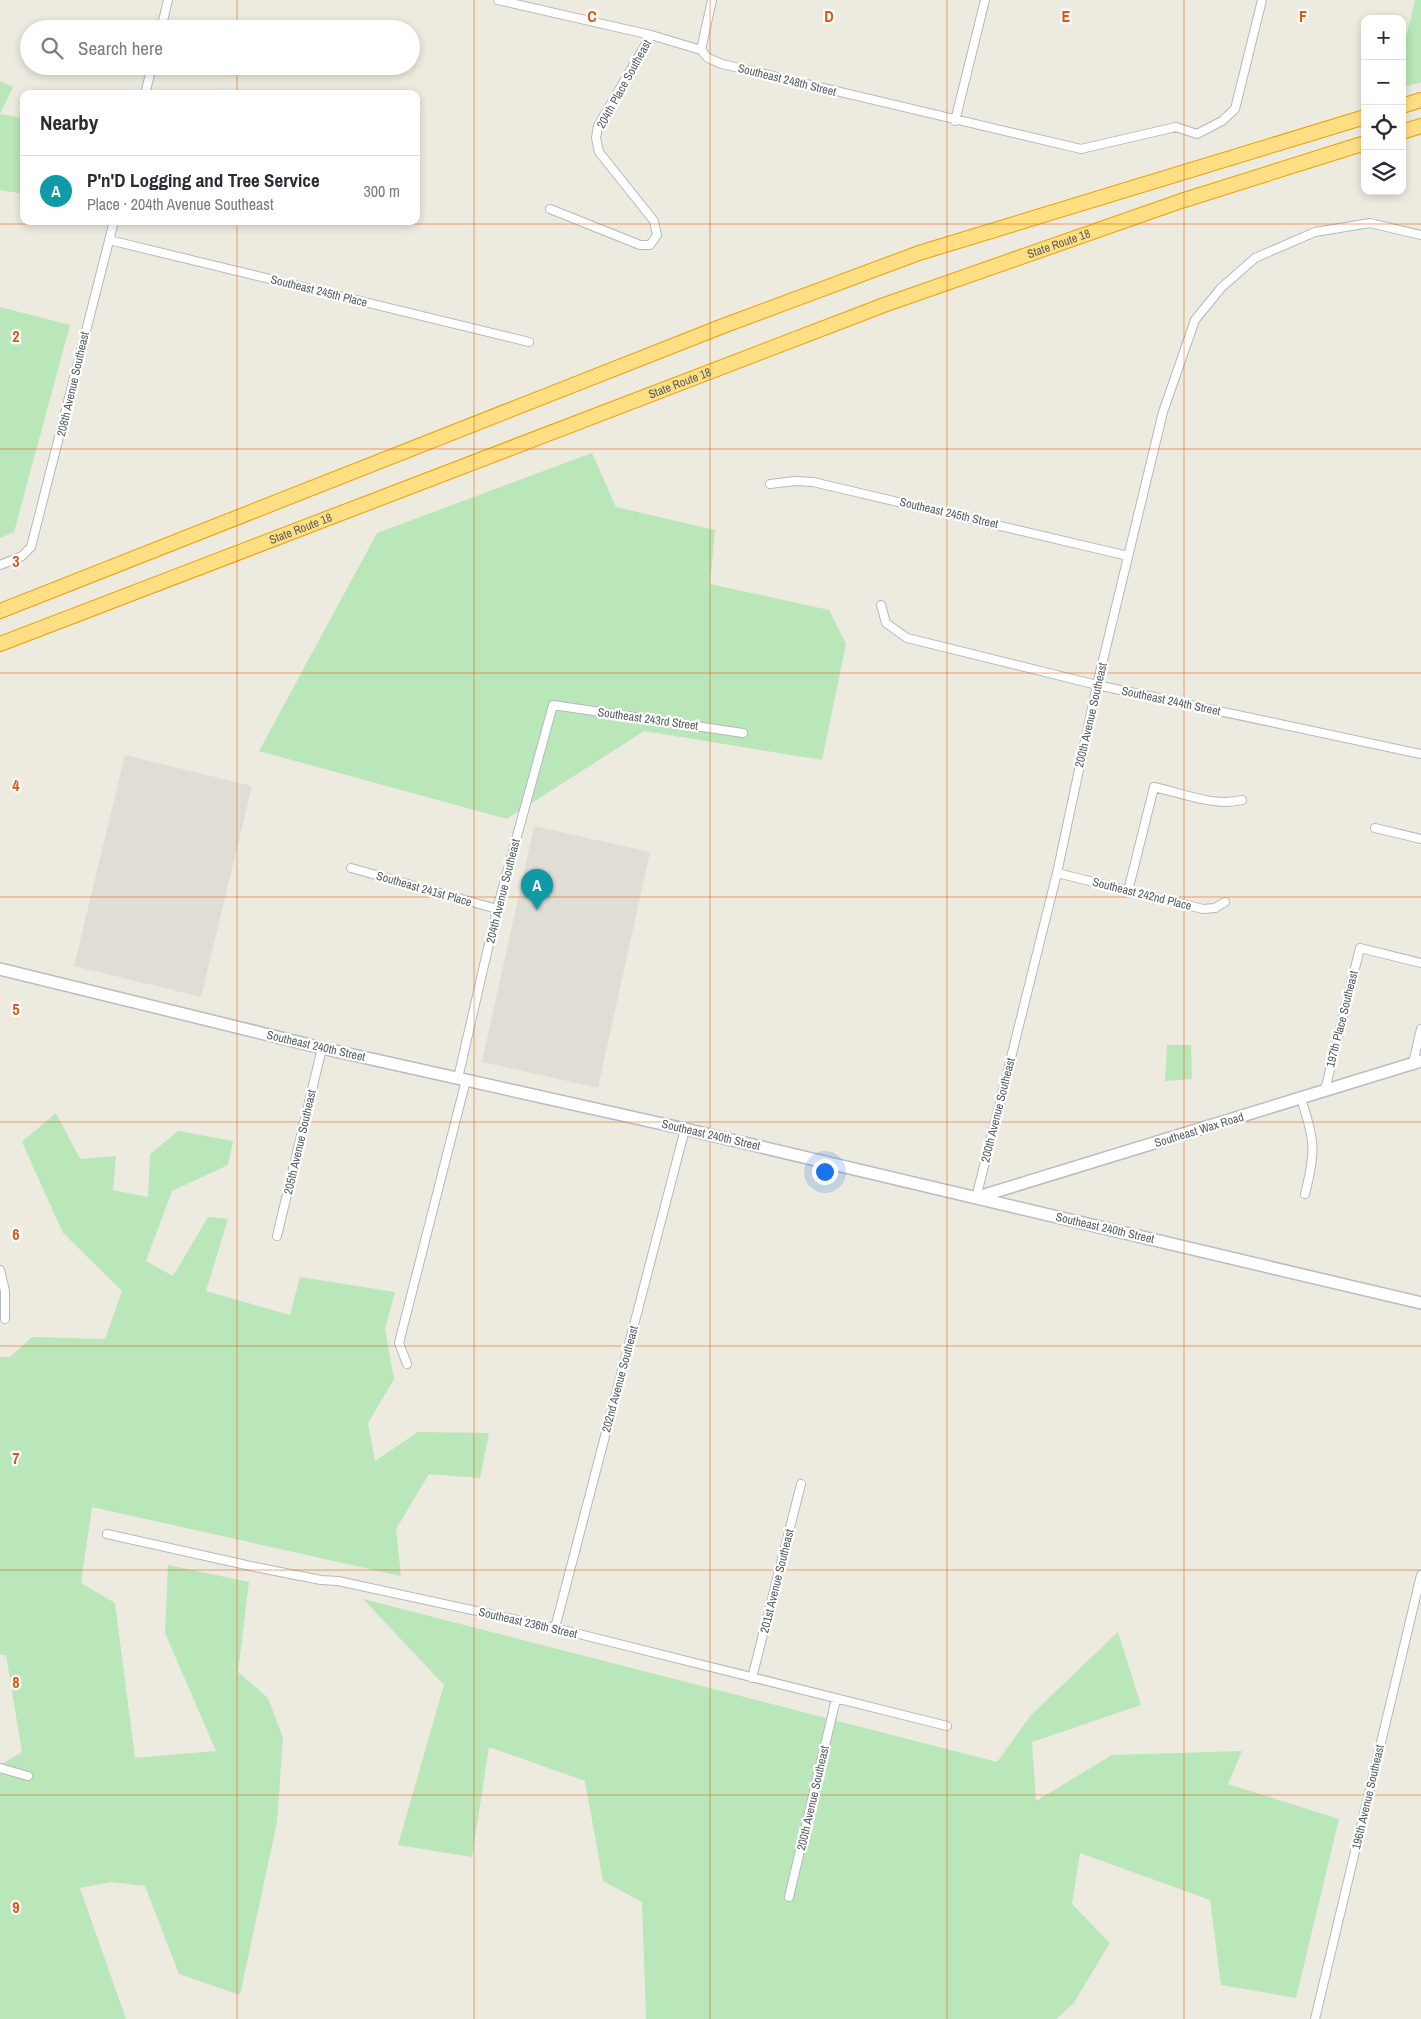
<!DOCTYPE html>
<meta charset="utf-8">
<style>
:root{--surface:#fff;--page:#f7f7f7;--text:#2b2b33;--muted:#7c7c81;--line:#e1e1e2;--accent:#0b8043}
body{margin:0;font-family:"Archivo Narrow",sans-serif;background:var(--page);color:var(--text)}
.controls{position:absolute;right:15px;top:15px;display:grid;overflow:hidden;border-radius:10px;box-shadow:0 2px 8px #0003}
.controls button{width:45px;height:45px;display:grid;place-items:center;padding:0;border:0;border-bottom:1px solid var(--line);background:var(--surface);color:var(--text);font:25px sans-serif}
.you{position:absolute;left:824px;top:1171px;width:18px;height:18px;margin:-12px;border:4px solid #fff;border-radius:50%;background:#1a73e8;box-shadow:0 0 0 8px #1a73e833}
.badge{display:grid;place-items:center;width:32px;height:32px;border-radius:50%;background:var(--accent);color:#fff;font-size:16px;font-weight:700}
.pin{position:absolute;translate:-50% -41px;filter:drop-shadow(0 1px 2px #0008)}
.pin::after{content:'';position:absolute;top:26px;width:18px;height:15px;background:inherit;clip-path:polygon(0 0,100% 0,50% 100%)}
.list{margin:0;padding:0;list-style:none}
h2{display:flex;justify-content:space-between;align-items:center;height:65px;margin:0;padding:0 20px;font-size:21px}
h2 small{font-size:16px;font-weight:400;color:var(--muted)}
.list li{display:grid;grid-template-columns:32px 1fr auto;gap:15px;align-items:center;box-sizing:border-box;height:70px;padding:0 20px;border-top:1px solid var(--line)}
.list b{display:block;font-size:19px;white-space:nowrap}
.list p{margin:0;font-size:16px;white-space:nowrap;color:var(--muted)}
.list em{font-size:16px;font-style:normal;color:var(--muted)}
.icon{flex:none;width:28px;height:28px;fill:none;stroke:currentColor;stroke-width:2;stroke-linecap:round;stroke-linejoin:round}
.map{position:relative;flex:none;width:1421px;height:2019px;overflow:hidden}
.search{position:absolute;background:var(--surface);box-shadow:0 2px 8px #0003;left:20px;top:20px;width:400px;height:55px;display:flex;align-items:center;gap:12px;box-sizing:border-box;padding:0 18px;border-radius:28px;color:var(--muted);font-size:19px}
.panel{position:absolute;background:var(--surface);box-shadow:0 2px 8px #0003;left:20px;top:90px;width:400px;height:135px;border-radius:10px}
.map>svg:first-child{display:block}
.industrial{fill:#e0ddd7}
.green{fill:#b9e7b9}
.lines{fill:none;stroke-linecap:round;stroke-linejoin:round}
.street-casing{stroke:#b5b8be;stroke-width:10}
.secondary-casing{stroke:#b8bcc3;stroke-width:14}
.highway-casing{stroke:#eca000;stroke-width:16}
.street{stroke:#fff;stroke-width:8}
.secondary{stroke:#fff;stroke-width:11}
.highway{stroke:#ffdf84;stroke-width:14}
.grid{fill:none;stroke:#e15910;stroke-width:1;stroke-opacity:0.55}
.labels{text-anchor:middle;stroke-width:4.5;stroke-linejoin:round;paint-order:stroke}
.street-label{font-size:12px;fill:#585d62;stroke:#fff}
.grid-label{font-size:16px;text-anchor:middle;font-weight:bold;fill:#e15910;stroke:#fff;stroke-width:4.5;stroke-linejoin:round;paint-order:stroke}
</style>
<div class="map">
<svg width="1421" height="2019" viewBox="0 0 1421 2019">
<rect width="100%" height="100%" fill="#edeadf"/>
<path class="industrial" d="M125,755L252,786L201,997L74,966Z
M534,826L650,852L598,1088L482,1062Z"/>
<path class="green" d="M1415,0H1421V82L1402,88V54Z
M0,81L13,87L0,114L24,118V194L0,190Z
M0,307L70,325L14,532L0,538Z
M592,453L616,507L715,530L710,584L829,610L846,644L822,760L644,731L507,819L259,751L377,533Z
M1167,1045H1191L1192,1079L1165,1081Z
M56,1113L80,1159L116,1156L113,1190L148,1197L150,1154L178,1131L233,1141L228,1165L172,1191L146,1261L173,1276L208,1217L228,1219L206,1291L290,1315L300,1277L395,1292L385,1329L394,1379L368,1423L375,1461L418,1432L489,1433L480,1478L429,1474L396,1529L401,1576L92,1507L81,1583L115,1603L135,1758L216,1751L165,1633L168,1565L249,1582L238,1672L268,1698L283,1738L277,1822L240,1995L179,1974L145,1886L111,1882L80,1888L126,2019H0V1765L22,1752L6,1655H0V1357H10L32,1337L105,1339L122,1291L63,1233L22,1142Z
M363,1599L997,1762L1031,1715L1118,1632L1141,1705L1032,1742L1036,1801L1112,1755L1242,1751L1228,1784L1339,1819L1296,1998L1221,1985L1210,1900L1080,1853L1072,1904L1110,1943L1073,2004L1056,2019H646L642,1902L603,1881L585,1781L489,1747L472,1857L398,1845L444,1685Z"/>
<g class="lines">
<defs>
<path id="street" d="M498,0L651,35L701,50L708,58L722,64L1081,149L1176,127L1197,134L1222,121L1235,109L1262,0
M161,29L168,0
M701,50L712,0
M145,94L152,66
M955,121L985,0
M550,209L640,245H650L657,235L654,221L599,152L596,138L598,126L651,35
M109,240L529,342
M770,484L795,481L813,482L1128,556
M0,565L22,556L31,547L114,221
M881,605L886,623L907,638L1097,685L1421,754
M1375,828L1421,839
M351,868L497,909
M1057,873L1203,909L1215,908L1225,902
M1128,891L1154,787C1182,793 1214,807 1242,800
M1413,1063L1421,1029
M458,1078L497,909L553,705L743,733
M1325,1090L1360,948L1421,963
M1301,1099C1315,1140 1316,1151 1305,1194
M976,1198L1057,873L1097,685L1163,412L1195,320L1221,288L1255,258L1315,232L1370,223L1421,235
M277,1236L322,1048
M0,1270L5,1291V1319
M407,1364L399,1343L466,1080
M107,1534L255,1567L321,1580L338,1581L555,1628L947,1726
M555,1628L685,1129
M752,1678L801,1484
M0,1768L28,1776
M789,1897L836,1699
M1315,2019L1421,1575"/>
<path id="secondary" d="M0,969L322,1048L685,1129L1421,1303
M978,1197L1421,1061"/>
<g id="highway">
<path d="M1402,106L1421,100"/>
<path d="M1402,132L1421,126"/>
<path d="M0,611L723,326L919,253L1365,117"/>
<path id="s1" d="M0,644L884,305L1181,201L1365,143"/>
</g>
</defs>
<use href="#street" class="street-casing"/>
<use href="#secondary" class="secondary-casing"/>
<use href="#highway" class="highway-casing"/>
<use href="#street" class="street"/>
<use href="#secondary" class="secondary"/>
<use href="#highway" class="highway"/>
</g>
<path class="grid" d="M237,0V29M474,0V2019M710,0V2019M947,0V2019M1184,0V2019M237,66V94M237,221V2019M0,224H1421M0,449H1421M0,673H1421M0,897H1421M0,1122H1421M0,1346H1421M0,1570H1421M0,1795H1421"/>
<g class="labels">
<g class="street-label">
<text transform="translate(787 80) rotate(14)" y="4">Southeast 248th Street</text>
<text transform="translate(624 84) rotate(-61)" y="4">204th Place Southeast</text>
<text dy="4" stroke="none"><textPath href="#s1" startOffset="1132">State Route 18</textPath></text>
<text transform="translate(319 291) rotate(14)" y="4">Southeast 245th Place</text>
<text transform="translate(73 384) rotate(-77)" y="4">208th Avenue Southeast</text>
<text dy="4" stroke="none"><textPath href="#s1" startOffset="728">State Route 18</textPath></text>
<text transform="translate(949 513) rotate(13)" y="4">Southeast 245th Street</text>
<text dy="4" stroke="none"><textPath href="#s1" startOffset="322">State Route 18</textPath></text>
<text transform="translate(1171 701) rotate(12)" y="4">Southeast 244th Street</text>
<text transform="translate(1091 715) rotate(-77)" y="4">200th Avenue Southeast</text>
<text transform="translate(648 719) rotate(8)" y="4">Southeast 243rd Street</text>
<text transform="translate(424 889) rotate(16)" y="4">Southeast 241st Place</text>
<text transform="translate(503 891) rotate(-76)" y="4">204th Avenue Southeast</text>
<text transform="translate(1142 894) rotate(14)" y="4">Southeast 242nd Place</text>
<text transform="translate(1342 1019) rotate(-76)" y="4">197th Place Southeast</text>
<text transform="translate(316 1046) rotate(13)" y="4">Southeast 240th Street</text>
<text transform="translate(998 1110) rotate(-76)" y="4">200th Avenue Southeast</text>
<text transform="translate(1199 1130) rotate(-17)" y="4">Southeast Wax Road</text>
<text transform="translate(711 1135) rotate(13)" y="4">Southeast 240th Street</text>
<text transform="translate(300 1142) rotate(-77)" y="4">205th Avenue Southeast</text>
<text transform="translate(1105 1228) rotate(13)" y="4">Southeast 240th Street</text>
<text transform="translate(620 1379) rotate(-75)" y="4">202nd Avenue Southeast</text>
<text transform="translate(777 1581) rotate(-76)" y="4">201st Avenue Southeast</text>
<text transform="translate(528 1623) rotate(13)" y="4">Southeast 236th Street</text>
<text transform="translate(1368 1797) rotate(-77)" y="4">196th Avenue Southeast</text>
<text transform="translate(813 1798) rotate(-77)" y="4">200th Avenue Southeast</text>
</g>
</g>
<g class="grid-label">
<text x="592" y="22">C</text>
<text x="829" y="22">D</text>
<text x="1066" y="22">E</text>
<text x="1303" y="22">F</text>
<text x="16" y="342">2</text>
<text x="16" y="567">3</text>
<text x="16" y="791">4</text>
<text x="16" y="1015">5</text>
<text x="16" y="1240">6</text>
<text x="16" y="1464">7</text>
<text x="16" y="1688">8</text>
<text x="16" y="1913">9</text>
</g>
</svg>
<div class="controls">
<button>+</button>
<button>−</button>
<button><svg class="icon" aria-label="locate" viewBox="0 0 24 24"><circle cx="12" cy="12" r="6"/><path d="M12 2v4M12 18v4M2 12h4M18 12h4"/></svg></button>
<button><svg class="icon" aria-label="layers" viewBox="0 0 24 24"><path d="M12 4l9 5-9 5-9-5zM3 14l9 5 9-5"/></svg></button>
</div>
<div class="you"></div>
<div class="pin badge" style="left:537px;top:910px;background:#0f9aa8">A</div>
<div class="search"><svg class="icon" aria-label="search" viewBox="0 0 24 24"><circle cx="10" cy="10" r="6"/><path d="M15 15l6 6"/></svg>Search here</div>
<section class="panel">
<h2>Nearby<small></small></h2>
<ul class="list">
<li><span class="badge" style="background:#0f9aa8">A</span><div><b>P'n'D Logging and Tree Service</b><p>Place · 204th Avenue Southeast</p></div><em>300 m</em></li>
</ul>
</section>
</div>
